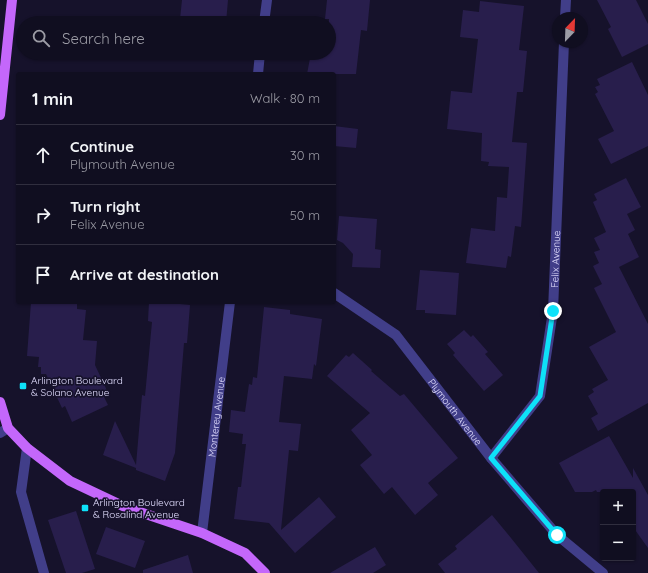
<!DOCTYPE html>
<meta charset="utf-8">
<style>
:root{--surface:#100e20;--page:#191729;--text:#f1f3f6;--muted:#9c9ca5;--line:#302e3e}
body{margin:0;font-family:Quicksand,sans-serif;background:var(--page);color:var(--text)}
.controls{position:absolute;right:12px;bottom:12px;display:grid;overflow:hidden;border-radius:4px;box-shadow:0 1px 3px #0004}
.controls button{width:36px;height:36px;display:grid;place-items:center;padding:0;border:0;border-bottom:1px solid var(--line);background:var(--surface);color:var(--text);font:20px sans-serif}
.compass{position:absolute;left:552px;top:12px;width:36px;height:36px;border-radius:50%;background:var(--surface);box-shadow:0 1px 3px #0004;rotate:23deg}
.stop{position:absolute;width:12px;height:12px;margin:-9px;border:3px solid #0ee1f9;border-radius:50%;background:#fff}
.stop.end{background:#0ee1f9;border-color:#fff;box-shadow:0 1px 4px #0008}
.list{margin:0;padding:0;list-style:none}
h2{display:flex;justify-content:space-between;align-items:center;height:52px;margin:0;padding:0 16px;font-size:17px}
h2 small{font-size:13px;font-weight:400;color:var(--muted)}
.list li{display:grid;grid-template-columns:26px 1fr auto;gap:12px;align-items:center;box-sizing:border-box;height:60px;padding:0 16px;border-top:1px solid var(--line)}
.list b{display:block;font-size:15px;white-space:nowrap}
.list p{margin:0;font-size:13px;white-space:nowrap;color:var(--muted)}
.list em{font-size:13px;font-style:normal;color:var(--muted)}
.icon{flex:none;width:22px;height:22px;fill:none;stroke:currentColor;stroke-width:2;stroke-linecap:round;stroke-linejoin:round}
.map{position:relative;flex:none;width:648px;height:573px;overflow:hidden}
.search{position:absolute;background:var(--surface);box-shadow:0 1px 3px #0004;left:16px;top:16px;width:320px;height:44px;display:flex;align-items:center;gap:10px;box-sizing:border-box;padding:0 14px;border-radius:22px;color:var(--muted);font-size:15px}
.panel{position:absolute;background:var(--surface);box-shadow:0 1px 3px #0004;left:16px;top:72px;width:320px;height:232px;border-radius:4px}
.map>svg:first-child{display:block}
.building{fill:#281e4c}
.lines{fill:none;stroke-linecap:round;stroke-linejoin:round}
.minor{stroke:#413e89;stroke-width:10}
.major{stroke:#c467fb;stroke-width:10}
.route{stroke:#0ee1f9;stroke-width:5}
.poi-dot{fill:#0ee1f9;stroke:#16122b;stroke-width:1.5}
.labels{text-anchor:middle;stroke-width:3.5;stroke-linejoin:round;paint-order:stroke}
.street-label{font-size:10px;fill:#e1ddfe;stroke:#16122b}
.poi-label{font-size:10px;fill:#e1ddfe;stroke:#16122b;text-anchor:start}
</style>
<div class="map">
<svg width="648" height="573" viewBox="0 0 648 573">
<rect width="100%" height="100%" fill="#16122b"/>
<path class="building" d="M182,0H228L226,23H214L180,19Z
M327,0H370L367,31L361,30L356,74H307L311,53H329V19H325Z
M597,0H636L648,24V44L622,57L608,29L611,27Z
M480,1L524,6L519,50L527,51L523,92H517L512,142L527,143L522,215L521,227L515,226L511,257L508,256L506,268L466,263L471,228L495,231L497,197L507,198L509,167L488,166L489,162L481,161L482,133L447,129L451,91L472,93L478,39L460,37L463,10L479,12Z
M632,62L648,95V146L611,164L598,139L614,131L595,94L598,92L595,87L600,85L597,79Z
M334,126L358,129L356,148L334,146Z
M626,178L641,207L627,214L635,230L628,234L639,257L619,267L648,324V403L598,431L591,418L598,414L588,396L594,392L592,389L608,380L589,347L616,332L594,288L602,284L593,266L599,263L594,252L600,250L594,238L606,232L593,202L597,200L594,194Z
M339,216L377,219L375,249L381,250L380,268L352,267L353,254L343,243L337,240Z
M420,270L459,273L456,315L425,313V310H416Z
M31,302H77V309L86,310L83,340L97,341L95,365L109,395L104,397L108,405L72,422L65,406L62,408L46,374H41V367H38L39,357L27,356Z
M149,302H170V303L190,305L187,343H184L175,453L165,481L136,470V468L103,455L115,421L136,465L142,395L145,396L152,322L148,321Z
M264,307L290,310V314L322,319L316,366L314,364L312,379L284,376L279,422L301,424L298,451L289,450L281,530L319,497L336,517L295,553L269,523L234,519L238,487H241L246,444H242L243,434L229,432L231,410L245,412L249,384L252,385L253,377L257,378Z
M464,330L471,337L473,335L488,352L485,354L503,375L484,391L453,355L455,353L447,344Z
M353,353L372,370L371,371L400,396L404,394L458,458L428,483L438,495L415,515L392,487L384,494L360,465L372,455L351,430L370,413L327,376L346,355L349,357Z
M609,436L633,478V468L648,495V548L633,527V492H597L596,490L592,492H575L559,463Z
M76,511L95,569L82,573H66L48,520Z
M492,515L511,538L539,573H445L438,564L457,549L455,546Z
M106,527L145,541L135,568L96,554Z
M375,547L386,565L373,573H330Z
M188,555L193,573H143V570Z"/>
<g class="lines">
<g class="minor">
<path d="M565,18L566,0"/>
<path d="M264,23L267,0"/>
<path d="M258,74L260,53"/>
<path id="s1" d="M334,293L396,335L491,458L557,535L603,573"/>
<path d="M0,433L8,428"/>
<path d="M27,448L21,492L44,573"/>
<path id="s2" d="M491,458L540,396L553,311L564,42"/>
<path id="s3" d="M202,533L230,302"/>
</g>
<path class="major" d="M0,115L12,0
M0,402L8,428L27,448L70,481L125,507L202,533L245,553L265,573"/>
</g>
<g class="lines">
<path class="route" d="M553,311L540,396L491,458L557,535"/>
</g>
<g class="poi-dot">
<rect x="19" y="382" width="8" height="8" rx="2"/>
<rect x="81" y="504" width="8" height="8" rx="2"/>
</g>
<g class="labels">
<g class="street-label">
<text dy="4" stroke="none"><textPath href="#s2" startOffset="217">Felix Avenue</textPath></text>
<text dy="4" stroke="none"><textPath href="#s1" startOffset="172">Plymouth Avenue</textPath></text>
<text dy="4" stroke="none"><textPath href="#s3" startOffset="117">Monterey Avenue</textPath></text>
</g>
<g class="poi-label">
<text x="31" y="384">Arlington Boulevard<tspan x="31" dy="12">&amp; Solano Avenue</tspan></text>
<text x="93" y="506">Arlington Boulevard<tspan x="93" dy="12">&amp; Rosalind Avenue</tspan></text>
</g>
</g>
</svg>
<div class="controls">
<button>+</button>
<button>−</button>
</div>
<svg class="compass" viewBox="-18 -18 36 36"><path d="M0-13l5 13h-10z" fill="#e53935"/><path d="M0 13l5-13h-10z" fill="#9c9ca5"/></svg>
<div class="stop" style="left:557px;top:535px"></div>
<div class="stop end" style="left:553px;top:311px"></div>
<div class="search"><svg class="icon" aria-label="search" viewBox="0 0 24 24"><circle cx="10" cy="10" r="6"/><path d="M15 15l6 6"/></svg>Search here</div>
<section class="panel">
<h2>1 min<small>Walk · 80 m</small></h2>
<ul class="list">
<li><svg class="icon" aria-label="ahead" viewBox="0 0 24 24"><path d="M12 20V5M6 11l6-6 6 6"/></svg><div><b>Continue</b><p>Plymouth Avenue</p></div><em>30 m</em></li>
<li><svg class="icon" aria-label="right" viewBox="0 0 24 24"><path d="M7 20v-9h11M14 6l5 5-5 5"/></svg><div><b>Turn right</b><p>Felix Avenue</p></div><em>50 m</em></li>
<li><svg class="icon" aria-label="arrive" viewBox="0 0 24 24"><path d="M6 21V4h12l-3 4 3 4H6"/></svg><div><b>Arrive at destination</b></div></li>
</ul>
</section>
</div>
